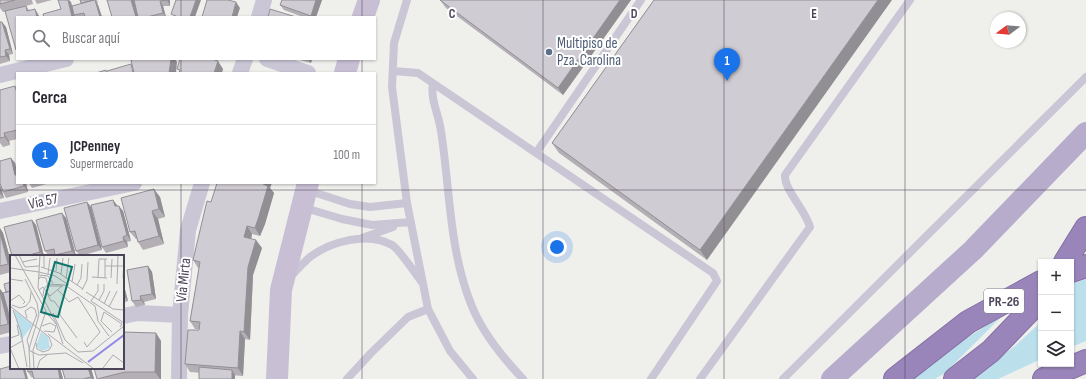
<!DOCTYPE html>
<html lang="es">
<meta charset="utf-8">
<style>
:root{--surface:#fff;--page:#f7f7f7;--text:#2b2b33;--muted:#7c7c81;--line:#e1e1e2;--accent:#1a73e8}
body{margin:0;font-family:"Sofia Sans Condensed",sans-serif;background:var(--page);color:var(--text)}
.controls{position:absolute;right:12px;bottom:12px;display:grid;overflow:hidden;border-radius:0px;box-shadow:0 1px 3px #0004}
.controls button{width:36px;height:36px;display:grid;place-items:center;padding:0;border:0;border-bottom:1px solid var(--line);background:var(--surface);color:var(--text);font:20px sans-serif}
.compass{position:absolute;left:990px;top:12px;width:36px;height:36px;border-radius:50%;background:var(--surface);box-shadow:0 1px 3px #0004;rotate:254deg}
.you{position:absolute;left:557px;top:247px;width:14px;height:14px;margin:-10px;border:3px solid #fff;border-radius:50%;background:#1a73e8;box-shadow:0 0 0 6px #1a73e833}
.badge{display:grid;place-items:center;width:26px;height:26px;border-radius:50%;background:var(--accent);color:#fff;font-size:13px;font-weight:700}
.pin{position:absolute;translate:-50% -33px;filter:drop-shadow(0 1px 2px #0008)}
.pin::after{content:'';position:absolute;top:21px;width:14px;height:12px;background:inherit;clip-path:polygon(0 0,100% 0,50% 100%)}
.list{margin:0;padding:0;list-style:none}
h2{display:flex;justify-content:space-between;align-items:center;height:52px;margin:0;padding:0 16px;font-size:17px}
h2 small{font-size:13px;font-weight:400;color:var(--muted)}
.list li{display:grid;grid-template-columns:26px 1fr auto;gap:12px;align-items:center;box-sizing:border-box;height:60px;padding:0 16px;border-top:1px solid var(--line)}
.list b{display:block;font-size:15px;white-space:nowrap}
.list p{margin:0;font-size:13px;white-space:nowrap;color:var(--muted)}
.list em{font-size:13px;font-style:normal;color:var(--muted)}
.icon{flex:none;width:22px;height:22px;fill:none;stroke:currentColor;stroke-width:2;stroke-linecap:round;stroke-linejoin:round}
.map{position:relative;flex:none;width:1086px;height:379px;overflow:hidden}
.search{position:absolute;background:var(--surface);box-shadow:0 1px 3px #0004;left:16px;top:16px;width:360px;height:44px;display:flex;align-items:center;gap:10px;box-sizing:border-box;padding:0 14px;border-radius:0px;color:var(--muted);font-size:15px}
.panel{position:absolute;background:var(--surface);box-shadow:0 1px 3px #0004;left:16px;top:72px;width:360px;height:112px;border-radius:0px}
.map>svg:first-child{display:block}
.green{fill:#bbe0ec}
.lines{fill:none;stroke-linecap:round;stroke-linejoin:round}
.highway-casing{stroke:#8570a6;stroke-width:24}
.lane{stroke:#cbc6d6;stroke-width:8}
.street{stroke:#cbc6d6;stroke-width:16}
.secondary{stroke:#c8bfd5;stroke-width:22}
.primary{stroke:#b7accb;stroke-width:22}
.highway{stroke:#9985ba;stroke-width:22}
.wall{fill:#b3afb5}
.shaded-wall{fill:#928f94}
.building{fill:#d0ccd3;stroke:#928f94}
.grid{fill:none;stroke:#4c4559;stroke-width:1;stroke-opacity:0.55}
.service-dot{fill:#5c6f8a;stroke:#fff;stroke-width:1.5}
.labels{text-anchor:middle;stroke-width:4;stroke-linejoin:round;paint-order:stroke}
.shield{fill:#fff;stroke:#827d8b;stroke-width:1}
.shield-label{font-size:14px;font-weight:bold;fill:#4c4559}
.service-label{font-size:15px;fill:#4e5e75;stroke:#fff;text-anchor:start}
.street-label{font-size:15px;fill:#4c4559;stroke:#fff}
.inset-river{fill:none;stroke:#9189e8;stroke-width:2}
.inset-road{fill:none;stroke:#aeabb1;stroke-width:1}
.view{fill:#0f766e;fill-opacity:0.15;stroke:#0f766e;stroke-width:2}
.inset-edge{fill:none;stroke:#4c4559;stroke-width:2}
.grid-label{font-size:13px;text-anchor:middle;font-weight:bold;fill:#4c4559;stroke:#fff;stroke-width:4;stroke-linejoin:round;paint-order:stroke}
</style>
<div class="map">
<svg width="1086" height="379" viewBox="0 0 1086 379">
<rect width="100%" height="100%" fill="#efefec"/>
<path class="green" d="M1086,279V341L1071,347V287L1074,283Z
M1003,315L945,373L935,379H911L962,341Z
M1041,322V359L998,379H971L1015,346Z"/>
<g class="lines">
<defs>
<path id="highway" d="M1065,262L1086,228
M1071,271L1086,266
M895,379L968,322L1041,282
M955,379L991,351L1041,299
M1044,379L1086,361"/>
</defs>
<use href="#highway" class="highway-casing"/>
<path class="lane" d="M407,0L394,43L392,87L407,203L428,309L450,351L473,379
M393,71L418,73L713,273L717,281L651,379
M433,84C430,99 439,115 441,131C450,189 449,249 471,304C481,330 504,359 523,379
M536,153L641,0
M307,190L350,204L370,207L407,203
M302,207L342,219L372,225L411,222
M362,238L393,227
M290,277C296,271 303,263 310,257C330,242 367,231 392,245C399,249 415,273 421,281
M347,379L371,353L408,317L428,309
M700,379L810,227C805,209 784,190 785,175L910,0
M783,379L1086,77"/>
<path class="street" d="M259,17L264,0
M267,59L308,73
M240,73L245,59
M0,75L66,59
M0,211L134,183
M123,316L138,313L180,315
M0,346L11,344
M179,379L180,315L188,230L202,183"/>
<path class="secondary" d="M363,17L369,0
M345,73L349,59
M277,379L281,290L308,183"/>
<path class="primary" d="M832,379L973,250L1086,133"/>
<use href="#highway" class="highway"/>
</g>
<path class="wall" d="M0,0H32L33,4L26,6L29,10L38,14L39,17H17V51L16,50L6,12H3L0,8Z
M35,0H52L37,4Z
M97,0L98,3H97L98,5L102,17H76L74,15L72,6Z
M107,0H170V6H163L166,17H112Z
M282,0H322L316,17H303L284,10L280,5Z
M440,0H631L563,95L446,8Z
M654,0L707,260L559,153L552,143Z
M0,22H2L6,27L13,54L9,55L10,61L0,64Z
M296,59H312L311,63Z
M17,89V139L9,141L10,145L3,147L0,143V90Z
M11,158L15,163L17,172V183H26L28,192L6,198L3,192Z
M29,183H50L32,188Z
M0,185L4,198L0,199Z
M270,188L274,193L265,224L260,236L252,234L251,239L262,248L253,275L250,340L245,339L243,376L190,372L185,364L199,329H195L190,321L199,268H198L193,260L211,202Z
M160,197L165,217L158,219L164,244L143,250L138,242L137,239H136L130,232Z
M113,200L117,206H119L123,211L131,241L127,242L128,247L106,253L102,247Z
M87,202L91,207L102,250L80,256L76,251Z
M66,218L76,256H56L55,255L49,256L45,251Z
M32,220L36,225L44,256H12Z
M0,228L3,233L11,262V272L0,275Z
M148,266L152,272L156,299L144,302L145,305L136,307L132,301Z
M11,282V332L0,335V289L3,294L6,292Z
M123,282L128,301L123,303Z
M156,333L161,341V379H97Z
M27,368H60L63,379H34L33,377L32,378L28,372Z
M62,368H91L94,379H65Z"/>
<path class="shaded-wall" d="M68,0H69L71,2L75,17H72Z
M95,0L98,5L102,17H100Z
M131,0H134L138,17H136Z
M167,0H170V6Z
M196,0H201L195,17H190Z
M316,0H322L316,17H312L311,16Z
M620,0H631L563,95L558,88Z
M878,0H892L707,260L700,250Z
M160,1L163,6L166,17L163,13Z
M236,2L240,8L237,17H232Z
M35,9L38,14L39,17H37Z
M2,22L6,27L13,54L10,49Z
M5,50L9,55L10,61L6,56Z
M171,59H175L177,62L176,73H169Z
M308,59H312L311,63Z
M218,61L223,69L222,73H214Z
M4,133L9,141L10,145L5,137Z
M11,158L15,163L17,172V178L15,175Z
M23,183H26L28,192L24,186Z
M264,183H272L270,188L274,193L265,224L260,236L255,228Z
M0,185L4,198L0,193Z
M154,189L160,197L165,217L159,209Z
M113,200L117,205L119,212L115,206Z
M87,202L91,207L102,250L98,245Z
M119,206L123,211L131,241L127,235Z
M152,211L158,219L164,244L159,236Z
M62,213L66,218L76,256L72,251Z
M32,220L36,225L44,256H43L40,252Z
M247,226L252,234L250,245L244,237Z
M0,228L3,233L11,262V268L8,264L0,233Z
M123,237L127,242L128,247L124,241Z
M256,240L262,248L253,275L250,340L244,332L248,267Z
M148,266L152,272L156,299L152,294Z
M123,282L128,301L124,296L123,291Z
M0,289L4,294L11,321V327L8,324L0,292Z
M140,296L144,302L145,305L141,300Z
M240,331L245,339L243,376L238,368Z
M156,333L161,341V379H160L155,372Z
M23,368H25L28,379H26Z
M58,368H60L63,379H60Z
M88,368H91L94,379H92L91,377Z
M232,370L235,375V379H232Z"/>
<path class="building" d="M0,0H15L0,4Z
M58,0H68L72,17H44L43,14L61,9Z
M80,0H94L81,3Z
M94,0H95L100,17H85L84,13L74,15L72,6Z
M107,0H131L136,17H112Z
M134,0H167L160,1L163,13L147,17H138Z
M176,0H196L190,17H178L171,14Z
M207,0H228L236,2L232,17H202Z
M282,0H316L311,16L280,5Z
M440,0H620L558,88Z
M654,0H878L700,250L552,143Z
M26,6L27,11L35,9L37,17H17V49L16,50L5,11Z
M270,9L296,17H268Z
M0,22H2L10,49L5,50L6,56L0,57Z
M135,59H171L169,73H134L131,60Z
M180,59H212L218,61L214,73H179L180,70L177,69Z
M131,64L133,73H107V71Z
M106,70V73H96Z
M15,86L17,93V130L4,133L5,137L0,138V90Z
M11,158L15,175H17V183H23L24,186L3,192L0,183V161Z
M217,183H264L263,184L268,186L259,216L255,228L247,226L244,237L256,240L248,267L244,332L240,331L238,368L185,364L188,330H199L200,322L190,321L200,262L193,260L207,201L211,202Z
M154,189L159,209L152,211L159,236L138,242L135,231L130,232L121,198Z
M113,200L115,206H119L127,235L123,237L124,241L102,247L91,205Z
M87,202L98,245L76,251L64,208Z
M62,213L72,251L55,255L54,249L45,251L36,220Z
M32,220L40,252L26,256H12L4,227Z
M0,233L8,264L0,266Z
M148,266L152,294L140,296L141,300L132,301L127,270Z
M11,282V291L6,292L4,284Z
M11,291V322L3,293Z
M0,292L8,324L0,326Z
M123,332L156,333L155,372H125L97,379L94,368H123Z
M11,366V368H23L26,379H0V369Z
M199,367L232,370V379H199Z
M27,368H58L60,379H34L32,371L28,372Z
M62,368H88L91,377L83,379H65Z"/>
<path class="grid" d="M181,0V17M362,0V17M543,0V379M724,0V379M905,0V379M181,59V73M362,59V73M181,183V379M362,183V379M0,190H1086"/>
<circle class="service-dot" cx="549" cy="52" r="4"/>
<g class="labels">
<rect class="shield" x="984" y="289" width="40" height="24" rx="3"/>
<g class="shield-label">
<text x="1004" y="306">PR-26</text>
</g>
<g class="service-label">
<text x="557" y="48">Multipiso de<tspan x="557" dy="17">Pza. Carolina</tspan></text>
</g>
<g class="street-label">
<text transform="translate(43 201) rotate(-12)" y="5">Vía 57</text>
<text transform="translate(183 280) rotate(-84)" y="5">Vía Mirta</text>
</g>
</g>
<g transform="translate(10 255)">
<rect width="114" height="114" fill="#efefec"/>
<path d="M4,55L23,70L11,85ZM31,77L38,82L40,93L32,96L26,91Z" fill="#bbe0ec"/>
<path class="inset-river" d="M78,107L114,80"/>
<path class="inset-road" d="M5,0L36,56L23,95L24,114M9,0L15,12L29,11M30,0L29,17L45,21L59,30M12,7L27,4M95,11H114M31,12L49,18L73,34M0,13L29,17M34,13V0M46,16L47,3M29,17L28,33L46,68L53,89M38,19L40,3M51,19L53,3M29,20L38,21L43,28M82,22L97,23M88,22L89,4H97M95,23V4M101,23L102,4M113,23L114,6M0,24L13,26M15,24L27,48L29,60L19,94L20,114M29,24L30,22L36,23L38,31H53M56,24L59,3M62,27L65,9M107,29L108,0M67,30L71,23L72,9M29,35L33,32L40,41L52,31M48,35L59,47L68,42M72,35L77,25L78,7M36,36L41,46H44L50,54V60L67,83M76,37L103,54L114,55M33,41L34,34L38,29L55,30L85,51L88,66L99,81M68,42L90,77L77,92L74,87M89,45L94,36V29M0,46L9,40L15,47L13,49M81,46L114,68M81,46L88,36V29M94,49L100,36M2,50L10,53L16,51L20,46L21,37M0,51L39,82L42,90L39,95L33,97L27,94L26,88M99,52L107,36M3,55L11,77L17,112M35,56L47,70M43,58L55,85L68,97L83,96L114,71M27,59L17,85L20,96L29,100L56,98L73,108M17,63L15,56L21,52L25,54L27,62M95,70L102,77L91,66L94,57L112,69L110,72M32,71L40,68L46,71L44,77L34,76M38,79L84,114M0,83L9,80L7,70M0,93L9,114M0,93L12,86M93,113L103,100L114,108M27,114L30,105L37,100"/>
<path class="view" d="M45,7L62,12L48,62L31,57Z"/>
<rect width="114" height="114" class="inset-edge"/>
</g>
<g class="grid-label">
<text x="452" y="18">C</text>
<text x="634" y="18">D</text>
<text x="814" y="18">E</text>
</g>
</svg>
<div class="controls">
<button>+</button>
<button>−</button>
<button><svg class="icon" aria-label="layers" viewBox="0 0 24 24"><path d="M12 4l9 5-9 5-9-5zM3 14l9 5 9-5"/></svg></button>
</div>
<svg class="compass" viewBox="-18 -18 36 36"><path d="M0-13l5 13h-10z" fill="#e53935"/><path d="M0 13l5-13h-10z" fill="#7c7c81"/></svg>
<div class="you"></div>
<div class="pin badge" style="left:727px;top:81px">1</div>
<div class="search"><svg class="icon" aria-label="search" viewBox="0 0 24 24"><circle cx="10" cy="10" r="6"/><path d="M15 15l6 6"/></svg>Buscar aquí</div>
<section class="panel">
<h2>Cerca<small></small></h2>
<ul class="list">
<li><span class="badge">1</span><div><b>JCPenney</b><p>Supermercado</p></div><em>100 m</em></li>
</ul>
</section>
</div>
